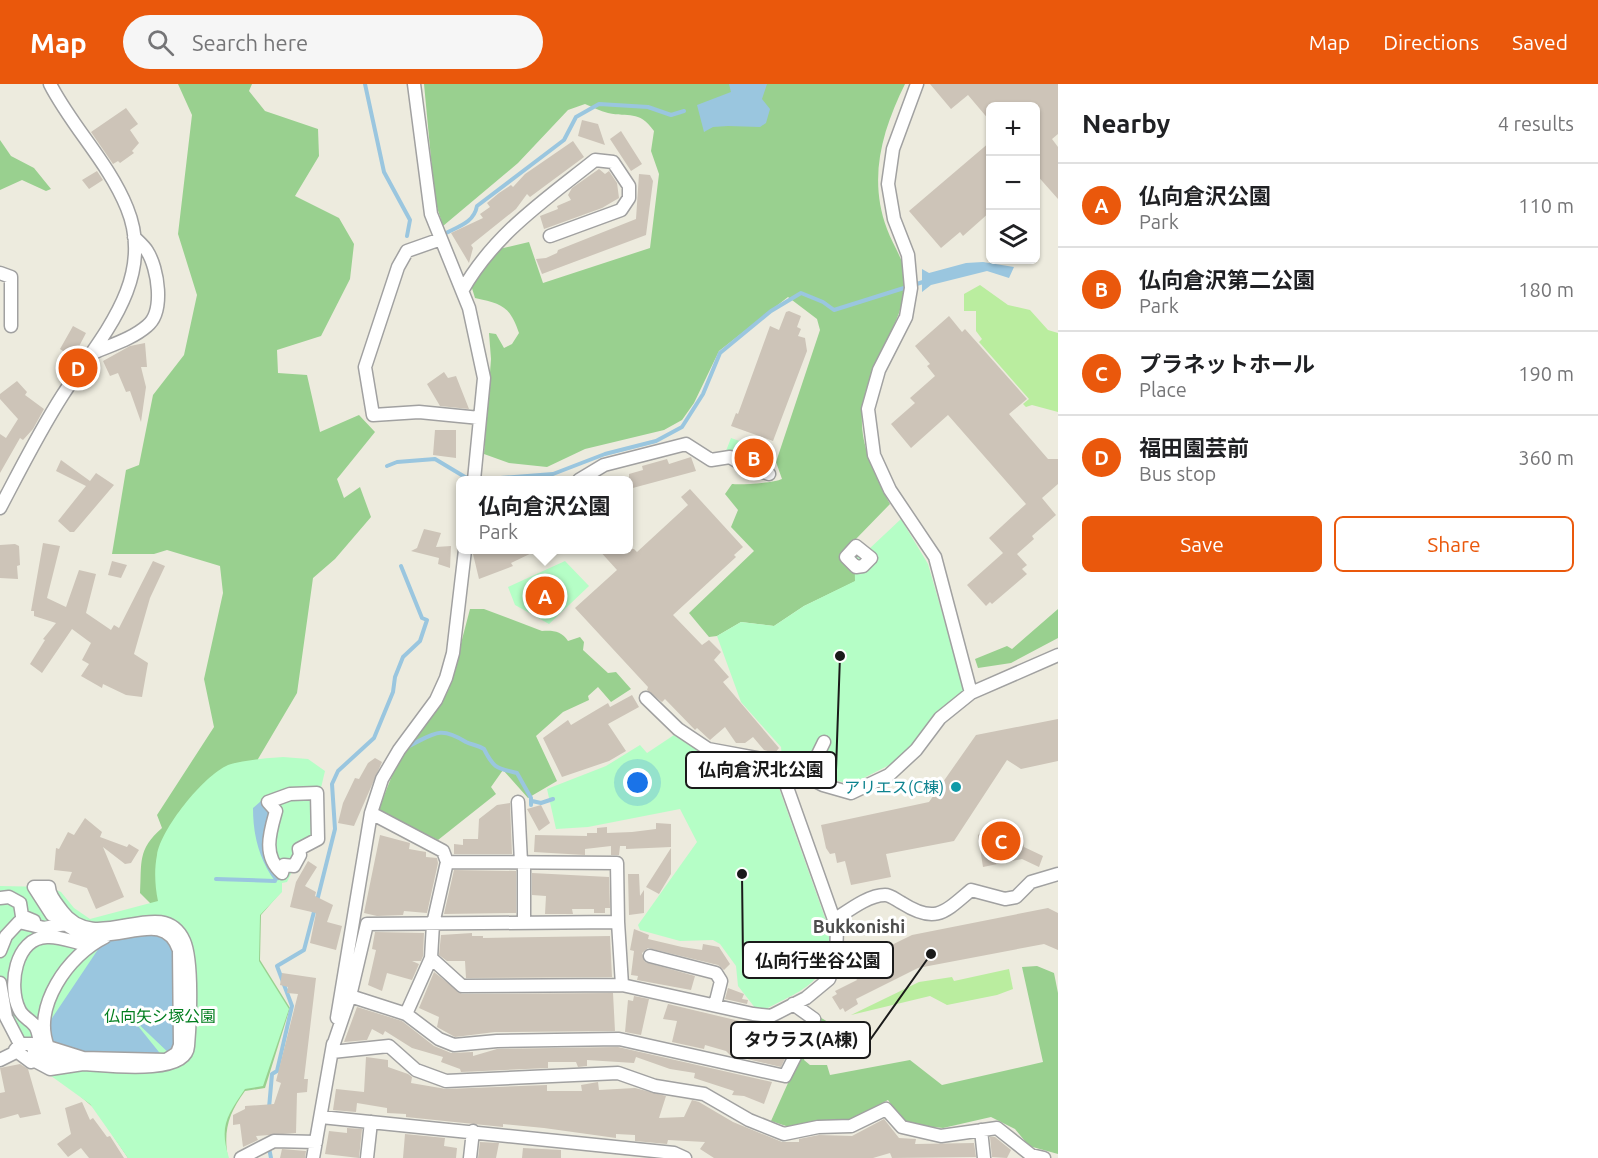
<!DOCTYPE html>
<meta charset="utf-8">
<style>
:root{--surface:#fff;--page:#f6f6f6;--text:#202124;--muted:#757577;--line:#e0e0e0;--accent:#ea580c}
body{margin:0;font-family:Ubuntu,"Noto Sans JP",sans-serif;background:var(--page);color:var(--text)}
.controls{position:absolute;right:18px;top:18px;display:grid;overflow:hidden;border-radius:9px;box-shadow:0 2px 4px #0004}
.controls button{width:54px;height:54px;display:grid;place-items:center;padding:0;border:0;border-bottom:2px solid var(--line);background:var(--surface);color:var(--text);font:30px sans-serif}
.you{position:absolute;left:638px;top:699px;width:21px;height:21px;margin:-15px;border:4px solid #fff;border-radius:50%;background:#1a73e8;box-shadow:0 0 0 9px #1a73e833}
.badge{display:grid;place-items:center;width:39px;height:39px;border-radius:50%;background:var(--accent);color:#fff;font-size:20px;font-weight:700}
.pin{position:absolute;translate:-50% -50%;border:3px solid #fff;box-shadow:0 2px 6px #0006}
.popup{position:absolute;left:456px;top:392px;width:177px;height:78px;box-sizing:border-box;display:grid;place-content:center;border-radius:9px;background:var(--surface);filter:drop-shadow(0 2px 4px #0005);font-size:20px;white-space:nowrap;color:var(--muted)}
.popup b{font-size:22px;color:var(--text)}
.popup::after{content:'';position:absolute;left:50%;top:100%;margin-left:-12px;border:12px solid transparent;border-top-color:var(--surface)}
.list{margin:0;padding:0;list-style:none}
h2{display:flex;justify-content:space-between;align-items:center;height:78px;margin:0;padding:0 24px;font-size:26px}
h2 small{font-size:20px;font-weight:400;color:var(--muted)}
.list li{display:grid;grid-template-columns:39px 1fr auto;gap:18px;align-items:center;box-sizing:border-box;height:84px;padding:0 24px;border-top:2px solid var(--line)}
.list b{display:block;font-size:22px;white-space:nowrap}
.list p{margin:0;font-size:20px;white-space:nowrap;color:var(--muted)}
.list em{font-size:20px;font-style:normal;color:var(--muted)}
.actions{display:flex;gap:12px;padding:18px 24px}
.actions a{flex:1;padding:14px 0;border:2px solid var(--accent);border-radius:9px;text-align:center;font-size:21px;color:var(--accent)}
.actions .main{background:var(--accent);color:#fff}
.icon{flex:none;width:33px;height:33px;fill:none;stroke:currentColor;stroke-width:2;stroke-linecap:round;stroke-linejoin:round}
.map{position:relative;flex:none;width:1058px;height:1074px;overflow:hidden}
header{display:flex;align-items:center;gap:36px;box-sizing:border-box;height:84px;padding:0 30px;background:var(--accent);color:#fff}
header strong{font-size:28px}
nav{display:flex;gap:33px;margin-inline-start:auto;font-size:21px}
.search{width:420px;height:54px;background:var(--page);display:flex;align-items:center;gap:15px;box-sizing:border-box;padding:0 21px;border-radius:33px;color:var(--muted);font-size:22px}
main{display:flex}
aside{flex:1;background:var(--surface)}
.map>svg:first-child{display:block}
.grass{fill:#baed9f}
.forest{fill:#99d08f}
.park{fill:#b5fec6}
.water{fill:#9ac6df}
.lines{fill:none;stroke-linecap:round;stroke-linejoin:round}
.stream{stroke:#9ac6df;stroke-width:4}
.building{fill:#cdc4b8}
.street-casing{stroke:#a1a1a1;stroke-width:15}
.street{stroke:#fff;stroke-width:12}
.culture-dot{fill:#0f9aa8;stroke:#fff;stroke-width:2}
.labels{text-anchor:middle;stroke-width:6;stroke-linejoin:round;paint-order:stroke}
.culture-label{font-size:16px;fill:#0d838f;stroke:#fff;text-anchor:end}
.park-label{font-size:16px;fill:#027e1f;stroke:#fff}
.neighbourhood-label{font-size:18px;font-weight:bold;fill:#4d4d4d;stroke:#fff}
.leader{fill:none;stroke:#1a1a1a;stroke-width:2}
.callout-dot{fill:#1a1a1a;stroke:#fff;stroke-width:2}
.callout{fill:#fff;stroke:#1a1a1a;stroke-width:2}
.callout-label{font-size:18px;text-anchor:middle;font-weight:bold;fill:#1a1a1a}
</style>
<header>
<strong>Map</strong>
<div class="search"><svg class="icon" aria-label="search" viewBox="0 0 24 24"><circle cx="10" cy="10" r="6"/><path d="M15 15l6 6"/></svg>Search here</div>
<nav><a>Map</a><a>Directions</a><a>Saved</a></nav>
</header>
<main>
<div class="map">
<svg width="1058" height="1074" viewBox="0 0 1058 1074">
<rect width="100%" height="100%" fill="#edebde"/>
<path class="grass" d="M980,201L1008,221L1030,226L1048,246L1058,249V328L1032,321L1026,323L1023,320L1029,315L979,258L982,255L976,247V227H964V210Z
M1009,885L1013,905L997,911L947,921L930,912L851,931L919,898L952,893L954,897Z"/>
<path class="forest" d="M178,0H252L249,7L265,27L318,45L319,72L295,112L339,134L354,160L350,195L321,252L277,266L278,289L307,291L320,348L359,331L375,348L337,395L344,414L360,403L371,433L335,475L313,494L297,609L258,675L281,808L261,831L260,876L290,924L265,1004L245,1007C229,1029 223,1046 228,1074H128L95,1025L50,986L197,866L140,809C142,778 137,766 162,744L157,731L214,643L204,595L223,509L220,482L167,466L154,470H112L126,386L139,381L153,311L184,271L197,211L178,150L192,31Z
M424,0H905C882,47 868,94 887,145C893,162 906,178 905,196C905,221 895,239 885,261C851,328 856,355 890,420L854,457L856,497L804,522L774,542L741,538L717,552L709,553L689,529L754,467L731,443L738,426L725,410L732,400C741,401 774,399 782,395L776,378L820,246L817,235L788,213L719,267L694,319L682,336L664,346L585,365L547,383L509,379L484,370L491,275L489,249L496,250L504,264L512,260L519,249C510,222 502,220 475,214L471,201L499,165L529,158L543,199L650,164L659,90L651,67L654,47C638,25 629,34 608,29C600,27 593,23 585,20L568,26L518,79L443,142L435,117Z
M0,56L11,72L34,84L51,105L46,107L22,96L0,106Z
M470,525H484L542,547C552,546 562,547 568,557L580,553L584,558L583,566L608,589L616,588L631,605L611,618L598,603L588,612L589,616L563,628L536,652L557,697L528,714L503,686L491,703L496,710L438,756L378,727L395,684L449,605Z
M1058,525V554L1011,579L978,584L975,575L1007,562L1012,565Z
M1037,882L1054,889L1058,909V1070L1029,1062L1015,1045L991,1033L943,1044L905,1040L888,1016L849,1036L815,1037L789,1043L771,1037L818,932L838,944L840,950L808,960L804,976L810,981H827L830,991L910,976L942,1001L1043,978L1022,883Z"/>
<path class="park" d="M731,354L771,368L763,383L726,367Z
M901,435L928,480L965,608L942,627L899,676L852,700L828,695L782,674L781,663L741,618L717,552L741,538L774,542L804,522L855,497L854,457L868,466Z
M565,477L589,502L549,540L515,521L508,503Z
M674,651L702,669L762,677L773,687L829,845C831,899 805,904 764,926L756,925L738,902L736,882L720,860L713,856L680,857L640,846L638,841L697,758L680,725L588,743L556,745L547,705L606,682L640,661L647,669Z
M283,673L308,675L325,687L320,708L322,758L300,771L287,798L282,799V808L260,831L259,877L289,925L263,1002L245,1005C227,1032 219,1042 229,1074H128L90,1020L15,966L0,934V802L49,803L61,808L74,824L90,835L158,817C155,803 154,786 157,771C161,745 203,692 228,681C241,676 269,674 283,673Z"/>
<path class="water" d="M729,0H767L762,15L770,25L766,39L760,43L728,42L713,43L704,48L697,21L731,8Z
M983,178L1014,183L1009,194L987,187L931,201L922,208V185L929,189L966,179Z
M261,717L268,718L276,727L274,775L279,796L275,797C259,775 253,751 253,724Z
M111,846H178L188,886L173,973L130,932L167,978L60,974L42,949Z"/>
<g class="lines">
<path class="stream" d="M365,0L384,88L410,136L407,152
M446,149C460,142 474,138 477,122L564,56L576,33L599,20L648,23L671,31L684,27
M387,382L397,378L435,375L465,393L487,395L553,390L605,370L656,357L682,343L703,310L720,269L771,227L801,209L823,218L834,226L923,198
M407,663C434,650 439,641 466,658C472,661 478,661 484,665C494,685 497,684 517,689L531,714V721
M532,717L541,719L553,715
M216,795L275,797
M317,817L335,745L332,700L338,687L374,654L393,608L395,593L403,573L420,557L427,536L422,534L401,482
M269,1024L272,990L277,987L292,922L277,882L304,866L315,824
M269,1064L271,1074"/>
</g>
<path class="building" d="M930,0H1058V50L1052,55L1058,63V115L1035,89V22H990V37L968,11L951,25Z
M126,24L138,40L130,46L139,59L132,67L134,69L120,79L118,77L113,80L91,48Z
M582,36L598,40L605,61L578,52Z
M621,47L642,80L631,87L610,55Z
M573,57L584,73L530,113L527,110L516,125L471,161L473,164L469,179L451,149L483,134L480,130L490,123L487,119L499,109L511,101L513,103L525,90Z
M990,58V128L963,152L960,148L941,164L909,127Z
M599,85L605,90L609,87L617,99L619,114L602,124L544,145L540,132L558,125L557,122L571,116L568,111L572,104Z
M97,87L103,96L89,105L82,96Z
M639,90L650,91L653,97L646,151L542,190L536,175L546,174L557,169L558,166L636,135Z
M789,227L801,232L797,243L801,245L798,252L805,254L807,267L773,357L731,342L736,329L738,330L770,242L779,246L786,228Z
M949,232L962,248L965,245L1027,315L1009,330L1048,375H1058V400L1042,414L1056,431L1032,452L1034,455L1017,470L1027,481L1022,485L1027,490L992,520L990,518L986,522L967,501L1003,469L989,454L1026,420L948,331L911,364L891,340L915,319L910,314L935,292L927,282L930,280L915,262Z
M73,242L86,249L73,274L60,265Z
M145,259L147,283H141L146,303L141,338L130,307L126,308L118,289L110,292L103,277L130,262Z
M444,288L448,294L456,292L469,325L440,322L427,300Z
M17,297L27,308L25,311L44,325L33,345L23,356L20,354L0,389V350L6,354L18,335L0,315V310Z
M435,346H456V374L433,371Z
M691,373L696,387L629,405V390L643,386L642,382L667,375L669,380Z
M61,376L90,397L96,389L114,401L74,448H70L58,437L86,402L56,387Z
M690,405L743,463L734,471L736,473L673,531L702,561L709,556L721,568L714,576L729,593L723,598L779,664L775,669L764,666L753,653L745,659H736L725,643L710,656L697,644L695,646L665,615L662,618L647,606L648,603L575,524L617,486L598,465H634L637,468L688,421L681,413Z
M424,445L441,449L436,463L451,462L450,484L438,480L439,474L411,467L417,464Z
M43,459L60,462L47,514L66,523L79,486L96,490L86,529L111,546L114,541L119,544L153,477L165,482L150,514L134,570L148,579L142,613L126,611L103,600L102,604L81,592L89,580L82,576L91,559L72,545L42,589L30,580L45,556L43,555L56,539L34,532V527H31Z
M15,460L19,462L20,481L17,482L18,495L0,494V461Z
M483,465H540L511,479L513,482L479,495L473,470Z
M112,477L127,481L121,494L108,491Z
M632,611L639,623L608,640L626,667L609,677L562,693L543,654L568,636L571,641L608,619L610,623Z
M1058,635V677L1021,685L1007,676L954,757L886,770L891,793L851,801L845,777L837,779L835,769L830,770L826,764L821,741L929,718L976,651Z
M375,674L382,678L354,742L338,739L343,719L355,694L359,695L368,679Z
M510,719L512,770H454V760L463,761V755H478L479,735L497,721Z
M541,721L550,739L539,747L527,725Z
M85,734L102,748L100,753L127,763L129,760L139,766L131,779L125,780L103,763L124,813L96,825L87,804L68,798L72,788L54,786L56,764L59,765L68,748L74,751Z
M656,739L671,740V763L626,765V762H620L619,771H611V762L585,765V771L534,768L535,751L587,752V749H597V744L607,743V749L632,748L656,745Z
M1019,743L1024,763L1043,772L1039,783L1022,775L983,783L978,751L984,746L990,748Z
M380,751L410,759L409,765L426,768V773L437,774L438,779L427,829L404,827L403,831L377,832L364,829Z
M671,764V790L659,810L646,803Z
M308,777L317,783L305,802L316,808L315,812L333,821L327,838L342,842L336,866L310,859L316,829L290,823L296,798Z
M454,786L516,787V829L444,830Z
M532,789L609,793L610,824H605V829H594V825H572L573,830H545L546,812L532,811Z
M628,790H639L640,812L644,806V829L629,831Z
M1048,824L1058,829V866L1044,860L918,884L856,915L858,920L845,928L843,924L840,926L832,913L837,910L835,907L857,896L852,887L867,880L863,875L912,851Z
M634,845L649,851L648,855L682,863L702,866L703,860L719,863L730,880L724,886L718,881L648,864L642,869L645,878L695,892L691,906L637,896L638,892L631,891L634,867L630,866Z
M375,848L424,849L423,872L421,877H412L419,880L412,896L387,889L382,907L368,901L376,866L372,865Z
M472,849V852H483V854L610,852L612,893L466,894L465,877H447L439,871L441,851Z
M434,888L462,910L613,909L615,947L495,948L455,953L437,943L439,933L419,924Z
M282,889L316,894L304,995H308L307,1008L297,1009L296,1049L256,1052L258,1056L243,1063L240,1040L233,1041V1031L245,1025V1022L274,1020L281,999L276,997L298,910L287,909L288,903L280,901Z
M728,904L744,910L742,915L748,916L747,920L725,915Z
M634,912L649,915L641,951L625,948L628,916L633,917Z
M668,920L773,945V941L786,944L788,940L800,943L781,983L730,971L726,967L705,961L704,965L672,958L677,937L663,935Z
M357,923L402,937L434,962L451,969L473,968V972L497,965L618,963L772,998L764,1020L744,1012L732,1011L734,1007L694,994L695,989L670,985L636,973L634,979L587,976V982L578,983L576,978H548V984L461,988L460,985L441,978L443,973L412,964L385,947L383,951L372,945L367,956L344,958Z
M366,973L388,976V983L408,990L412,993L411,999L446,1005L547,1001V1007H582L581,1001L598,998L599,1006L635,1004L666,1012L659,1034L684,1033L692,1016L699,1018L733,1038L782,1058H799V1055L819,1051L852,1052L884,1035L899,1054L916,1055L915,1060L974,1059L976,1073L892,1074L890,1069L873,1074H714L700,1065L705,1058L668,1056L667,1060L635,1057V1051L616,1050V1054L544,1044L503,1040V1043L406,1033V1030L387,1029V1024L357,1019L356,1028L333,1026L336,1005L364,1008Z
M20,980L28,985L41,1030L20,1034L18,1030L0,1035V1009L5,1008L0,984Z
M82,1018L90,1036L93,1034L107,1053L110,1052L124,1074H89L81,1064L68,1073L57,1060L71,1050L65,1024Z
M347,1044L362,1045L359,1074L325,1070L329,1047L347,1049Z
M405,1050L445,1054L444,1062L457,1064L456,1074H403Z
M990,1053H995L1011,1066L1007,1074L992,1073Z
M480,1058L499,1059L496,1074H478Z
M523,1064L561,1066V1074H522Z
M282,1065L306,1067L305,1074H280Z"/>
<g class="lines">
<defs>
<path id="street" d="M414,0L431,130L469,224L484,294L474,396
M917,0L893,65L888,100L894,135L908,171L911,204L906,233L879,286L868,325L874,371L890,406L935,473L971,609
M441,155L407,167L398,183L365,283L373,331L419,328L480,334
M0,189L11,193V242
M462,207C494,150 545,116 595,76L613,78L629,102V114L621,126L550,152
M93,269C111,261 132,255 147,242C165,228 158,184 147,167C144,162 138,157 134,153
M579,396L604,381L686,360L711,376L730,373L745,382L769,390
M0,424C20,386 39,348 62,312C98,256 157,197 127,124C109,79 72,43 50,0
M856,462L871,474L863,482L856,483L846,473Z
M646,614L678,645L708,665L778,678L823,701L851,709L889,691L916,666L940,634L971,609L1058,571
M807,693L824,658
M317,709L318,755L299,765L300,771L294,782L284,781L282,789C262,772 270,748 276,727L268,718L290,710Z
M518,718L521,778
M371,729L443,767L447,778
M524,778V839
M0,814L9,813L20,819L22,832L34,837
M834,836C848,827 868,811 885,811C891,811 896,816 902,819C935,840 944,829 971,806L1005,815L1016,813L1031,798L1058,790
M618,838L617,779L447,778L433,840L431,874L462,902L622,901
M91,851V856L84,860C73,858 59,852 47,853C15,854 8,902 19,925C22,933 31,936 35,942C39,947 39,958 42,964L73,978L83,974L48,963C32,923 68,871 105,853
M0,867L6,852L19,838L44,844L65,840
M650,872L716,889L721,897L715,921
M0,899L6,933L20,960
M350,912L406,930L439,955L454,961L497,957L619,955L785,992L814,935L793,920
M406,930L431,874
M337,934L371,729L382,695L399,666L436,616L446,594L453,569L465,466
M333,962L350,912L367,840L618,838L622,901L753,930L771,932L806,914L829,895L836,874L837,844L778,678
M332,968L389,962L416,986L446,997L618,989L655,1002L704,1010L749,1036L784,1050L818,1043L851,1042L886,1025L902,1043L941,1052L997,1044L1031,1071L1044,1074
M0,976L16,968
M73,978C60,985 48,980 36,974L32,960H20L15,966L31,978L35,977L50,985L83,980V974L166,976L177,969L180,961L179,866C161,813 97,882 57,831H52L34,803H49C49,812 57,820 62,827C96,874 162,808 184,857C193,877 190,939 188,962C186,992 105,981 83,980
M321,1033L674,1069L685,1074
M981,1046L984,1074
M241,1074L274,1057L316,1058
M313,1074L333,960
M367,1074L371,1038
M470,1074L473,1047"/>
</defs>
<use href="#street" class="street-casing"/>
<use href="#street" class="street"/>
</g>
<circle class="culture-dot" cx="956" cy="703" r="6"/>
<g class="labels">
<g class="culture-label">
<text x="944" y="709">アリエス(C棟)</text>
</g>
<g class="park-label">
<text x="160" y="938">仏向矢シ塚公園</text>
</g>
<g class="neighbourhood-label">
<text x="859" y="849">Bukkonishi</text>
</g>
</g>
<path class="leader" d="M840 572L836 686M742 790L743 876M931 870L870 956"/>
<g class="callout-dot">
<circle cx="840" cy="572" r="6"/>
<circle cx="742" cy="790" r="6"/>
<circle cx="931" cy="870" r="6"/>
</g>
<g class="callout">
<rect x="686" y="668" width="150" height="36" rx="6"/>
<rect x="743" y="858" width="150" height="36" rx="6"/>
<rect x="731" y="938" width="139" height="36" rx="6"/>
</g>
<g class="callout-label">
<text x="761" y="692">仏向倉沢北公園</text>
<text x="818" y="883">仏向行坐谷公園</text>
<text x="801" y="962">タウラス(A棟)</text>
</g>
</svg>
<div class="controls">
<button>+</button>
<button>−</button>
<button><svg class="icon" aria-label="layers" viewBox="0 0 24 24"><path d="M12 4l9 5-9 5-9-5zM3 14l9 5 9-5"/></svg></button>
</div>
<div class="you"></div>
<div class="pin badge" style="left:545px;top:512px">A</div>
<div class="popup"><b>仏向倉沢公園</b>Park</div>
<div class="pin badge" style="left:754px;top:374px">B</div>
<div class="pin badge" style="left:1001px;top:757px">C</div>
<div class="pin badge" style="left:78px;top:284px">D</div>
</div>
<aside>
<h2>Nearby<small>4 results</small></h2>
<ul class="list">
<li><span class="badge">A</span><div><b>仏向倉沢公園</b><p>Park</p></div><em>110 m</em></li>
<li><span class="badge">B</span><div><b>仏向倉沢第二公園</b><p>Park</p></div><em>180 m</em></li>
<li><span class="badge">C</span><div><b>プラネットホール</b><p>Place</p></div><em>190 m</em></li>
<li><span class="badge">D</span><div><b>福田園芸前</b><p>Bus stop</p></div><em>360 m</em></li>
</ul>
<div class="actions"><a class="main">Save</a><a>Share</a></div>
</aside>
</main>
